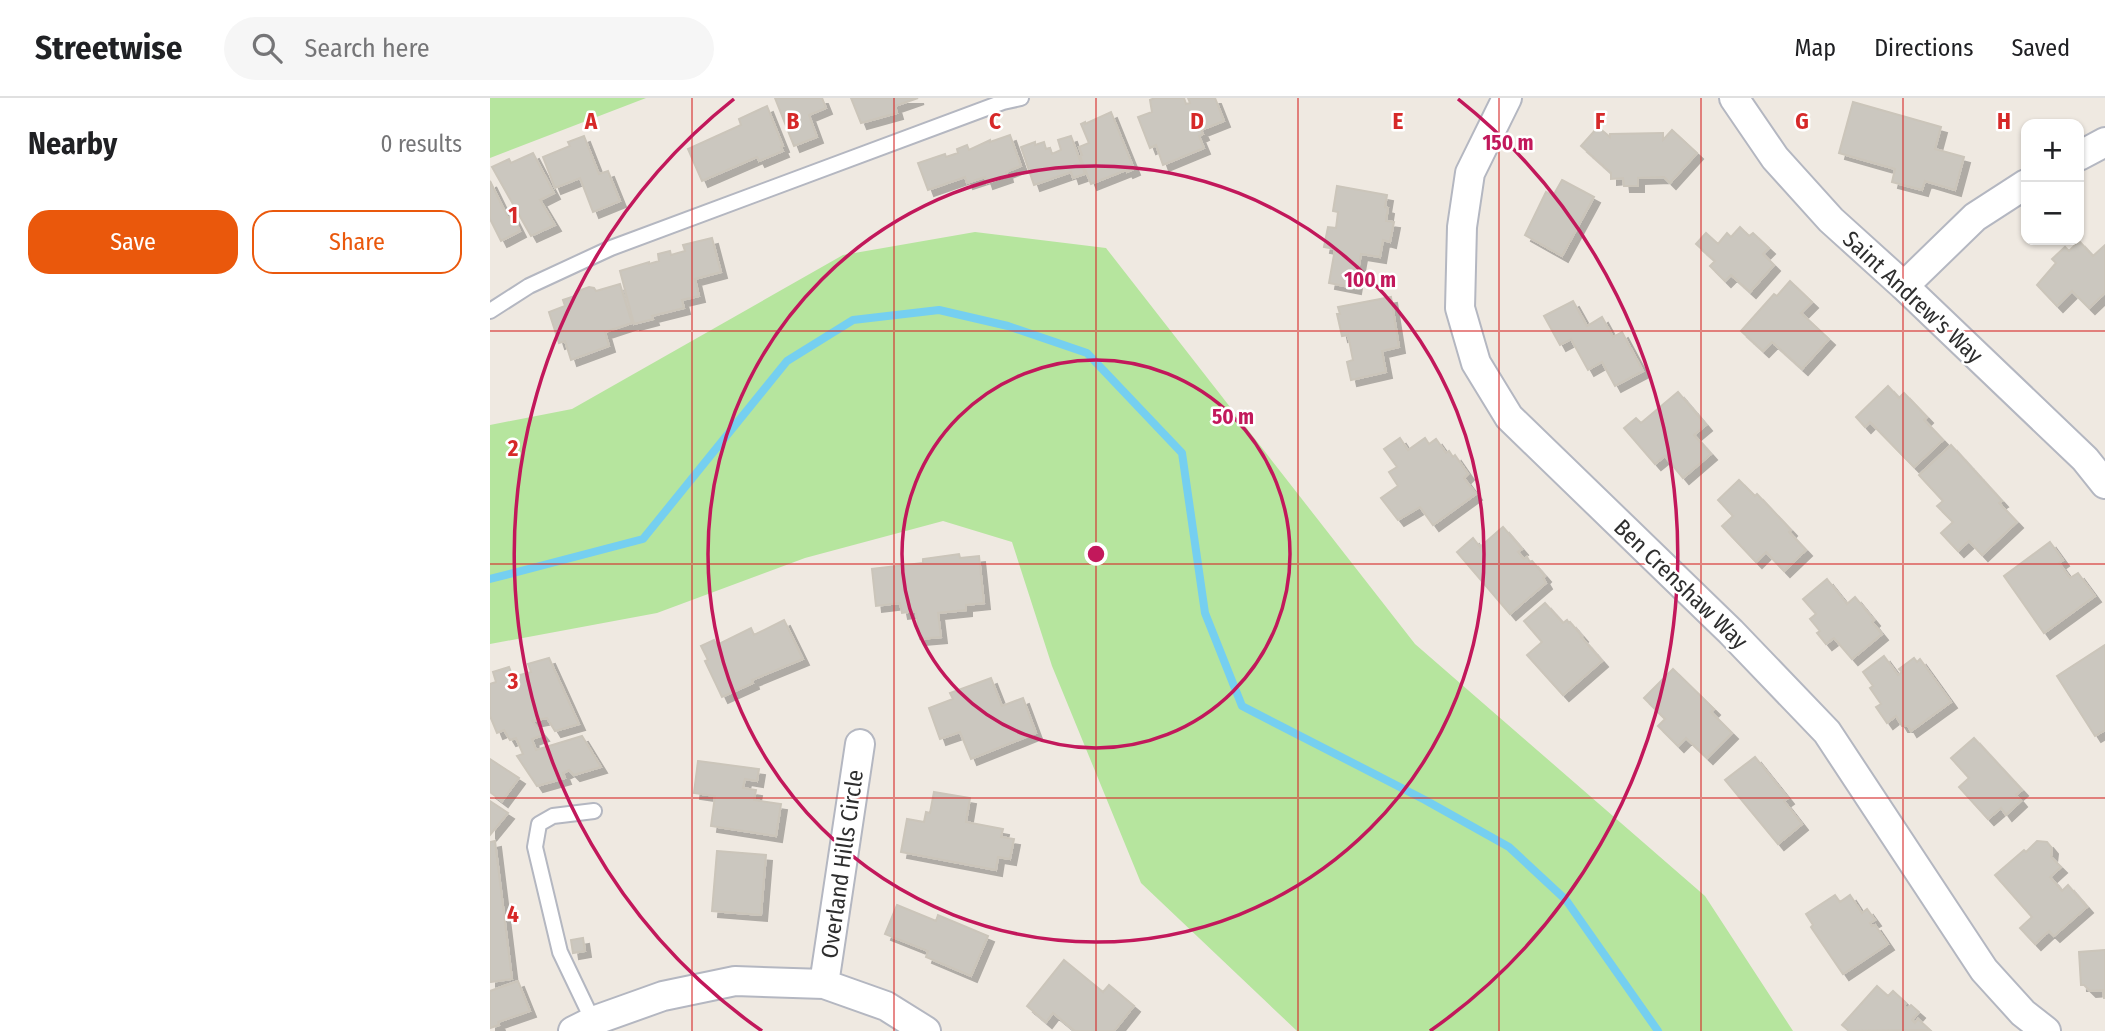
<!DOCTYPE html>
<meta charset="utf-8">
<style>
:root{--surface:#fff;--page:#f6f6f6;--text:#202124;--muted:#757577;--line:#e0e0e0;--accent:#ea580c}
body{margin:0;font-family:"Fira Sans Condensed",sans-serif;background:var(--page);color:var(--text)}
.controls{position:absolute;right:21px;top:21px;display:grid;overflow:hidden;border-radius:14px;box-shadow:0 2px 5px #0004}
.controls button{width:63px;height:63px;display:grid;place-items:center;padding:0;border:0;border-bottom:2px solid var(--line);background:var(--surface);color:var(--text);font:35px sans-serif}
.list{margin:0;padding:0;list-style:none}
h2{display:flex;justify-content:space-between;align-items:center;height:91px;margin:0;padding:0 28px;font-size:30px}
h2 small{font-size:23px;font-weight:400;color:var(--muted)}
.actions{display:flex;gap:14px;padding:21px 28px}
.actions a{flex:1;padding:16px 0;border:2px solid var(--accent);border-radius:21px;text-align:center;font-size:24px;color:var(--accent)}
.actions .main{background:var(--accent);color:#fff}
.icon{flex:none;width:38px;height:38px;fill:none;stroke:currentColor;stroke-width:2;stroke-linecap:round;stroke-linejoin:round}
.map{position:relative;flex:none;width:1615px;height:933px;overflow:hidden}
header{display:flex;align-items:center;gap:42px;box-sizing:border-box;height:98px;padding:0 35px;background:var(--surface);border-bottom:2px solid var(--line)}
header strong{font-size:33px}
nav{display:flex;gap:38px;margin-inline-start:auto;font-size:24px}
.search{width:490px;height:63px;background:var(--page);display:flex;align-items:center;gap:18px;box-sizing:border-box;padding:0 24px;border-radius:38px;color:var(--muted);font-size:26px}
main{display:flex}
aside{flex:1;background:var(--surface)}
.map>svg:first-child{display:block}
.green{fill:#b6e59e}
.lines{fill:none;stroke-linecap:round;stroke-linejoin:round}
.stream{stroke:#75cff0;stroke-width:8}
.building{fill:#cbc7bf;stroke:#cbc5ba;stroke-width:2;filter:url(#shadow)}
.lane-casing{stroke:#b4b7c1;stroke-width:18}
.street-casing{stroke:#b4b7c1;stroke-width:32}
.lane{stroke:#fff;stroke-width:14}
.street{stroke:#fff;stroke-width:28}
.grid{fill:none;stroke:#d62828;stroke-width:2;stroke-opacity:0.55}
.ring{fill:none;stroke:#c2185b;stroke-width:3.5}
.labels{text-anchor:middle;stroke-width:5;stroke-linejoin:round;paint-order:stroke}
.street-label{font-size:23px;fill:#2e2e2e;stroke:#fff}
.grid-label{font-size:23px;text-anchor:middle;font-weight:bold;fill:#d62828;stroke:#fff;stroke-width:5;stroke-linejoin:round;paint-order:stroke}
.centre{fill:#c2185b;stroke:#fff;stroke-width:3.5}
.ring-label{font-size:21px;text-anchor:middle;font-weight:bold;fill:#c2185b;stroke:#fff;stroke-width:5;stroke-linejoin:round;paint-order:stroke}
</style>
<header>
<strong>Streetwise</strong>
<div class="search"><svg class="icon" aria-label="search" viewBox="0 0 24 24"><circle cx="10" cy="10" r="6"/><path d="M15 15l6 6"/></svg>Search here</div>
<nav><a>Map</a><a>Directions</a><a>Saved</a></nav>
</header>
<main>
<aside>
<h2>Nearby<small>0 results</small></h2>
<ul class="list">
</ul>
<div class="actions"><a class="main">Save</a><a>Share</a></div>
</aside>
<div class="map">
<svg width="1615" height="933" viewBox="0 0 1615 933">
<defs>
<filter id="shadow"><feDropShadow dx="6" dy="6" stdDeviation="0" flood-color="#0004"/></filter>
</defs>
<rect width="100%" height="100%" fill="#efe9e1"/>
<path class="green" d="M0,0H156L0,60Z
M485,134L616,150L925,546L1215,798L1303,933H807L651,785L562,568L522,444L453,423L315,460L167,515L0,546V327L82,311L353,157Z"/>
<g class="lines">
<path class="stream" d="M0,481L153,441L297,263L363,222L449,212L518,228L597,255L692,355L715,515L752,608L935,702L1019,749L1076,802L1168,933"/>
</g>
<path class="building" d="M285,0H332L336,10L319,17L327,39L304,48Z
M361,0H428L405,8L407,15L371,25Z
M665,0H694L696,6L700,5L698,0H725L734,23L711,32L713,36L709,38L714,50L673,67L666,47L660,50L648,19L662,14L660,2Z
M1363,4L1451,29L1445,51L1474,59L1465,92L1435,83L1432,92L1402,84L1405,71L1349,55Z
M277,8L293,48L291,49L293,53L269,63L267,59L212,83L198,51L251,27L249,21Z
M621,14L644,71L637,74L636,72L601,86L590,58L592,57L589,49L599,45L591,26L595,24V26Z
M1108,29L1120,39V36L1173,35V42L1182,32L1207,55L1180,85L1174,79L1148,80V88H1134L1133,80L1121,81V75L1091,48Z
M520,37L531,68L516,74L517,78L497,85L495,79L477,85L475,79L438,92L428,65L455,56L456,59L468,55L467,51L477,47L479,52L500,42V44Z
M94,38L109,76L118,73L130,103L103,114L90,80L65,90L53,59L80,48L78,44Z
M581,38L595,76L583,80L581,74L544,87L531,49L545,44V47L554,44L556,51L560,50L562,56L571,52L568,42Z
M43,55L64,95L50,102L65,127L41,138L2,69L19,61L21,65Z
M1072,82L1104,99L1072,158L1035,137L1056,94L1063,98Z
M0,83L18,120L22,117L30,133L11,143L0,121Z
M847,88L897,97L895,109L898,110L896,123L904,124L900,144L893,142L890,159L871,156L865,190L839,185L845,151L834,149L838,129L846,130L848,114L843,113Z
M1250,129L1259,138L1263,135L1279,150L1273,156L1284,167L1260,194L1241,177L1235,183L1220,168L1225,163L1206,146L1216,135L1228,146L1237,135L1241,139Z
M222,140L231,174L205,181L209,198L192,202L194,210L162,218L163,221L144,226L130,173L159,164V166L169,163L168,156L180,153L181,157L195,153L193,147Z
M1589,143L1603,158L1615,147V195L1599,210L1582,193L1567,208L1547,187L1566,165L1562,161L1575,149L1579,153Z
M1300,183L1322,204L1311,215L1339,241L1312,271L1282,244L1273,253L1251,233L1284,196L1287,198Z
M130,186L142,225L115,234L119,248L81,262L75,243L69,245L59,214L75,208L73,202L85,198L88,193L99,189L104,190L106,193Z
M901,199L909,249L892,253L896,274L861,282L857,264L863,262L858,237L852,238L847,216H850L848,209Z
M1083,203L1097,228L1112,219L1123,239L1132,234L1153,273L1125,288L1112,264L1098,272L1081,241L1070,247L1054,218Z
M1398,288L1409,300L1414,295L1437,319L1434,322L1453,342L1424,369L1380,324L1375,329L1366,319Z
M1188,294L1216,327L1204,337L1221,356L1193,380L1175,358L1165,366L1134,330L1146,320L1151,325Z
M910,340L918,352L935,340L939,346L946,341L956,355L959,353L963,359L965,357L978,376L974,380L986,396L943,427L930,409L908,422L891,400L908,388L899,374L907,369L894,351Z
M1461,347L1512,403L1509,405L1527,424L1492,457L1479,443L1468,453L1451,435L1463,424L1447,408L1453,403L1429,377Z
M1249,382L1265,398L1267,396L1301,432L1299,434L1316,452L1294,473L1276,454L1266,464L1232,428L1243,418L1228,402Z
M1013,429L1032,451L1028,454L1034,461L1037,459L1040,464L1042,463L1055,478L1053,480L1056,485L1020,516L967,454L983,440L990,449Z
M1560,444L1573,462L1569,465L1580,480L1588,475L1605,498L1554,535L1514,478Z
M469,456L470,460L489,458L494,505L476,507V512L448,515L451,539L430,541L426,513L412,515L410,505L386,508L382,471L433,465V461Z
M1337,481L1357,506L1365,499L1384,522L1382,524L1392,536L1362,561L1344,540L1336,546L1327,535L1330,533L1320,521L1326,516L1313,501Z
M1055,505L1073,525L1077,522L1079,525L1080,524L1092,538L1091,539L1112,563L1073,597L1037,557L1052,544L1034,523Z
M294,522L313,561L262,582L263,585L232,599L215,563L218,562L211,548L224,542L227,547L261,530L264,537Z
M1615,547V632L1605,638L1567,578Z
M1394,558L1408,577L1412,574L1409,571L1424,560L1427,564L1430,561L1461,604L1421,633L1418,628H1412L1406,618L1397,625L1386,609L1391,606L1380,590L1383,588L1373,574Z
M59,560L89,626L65,633L57,620L42,623L53,637L42,641L46,652L92,638L111,669L84,677L79,672L73,675L75,680L47,688L27,658L33,656L26,640L20,642L14,632L7,635L0,618V586L6,584L3,574L19,569L23,579L41,574L38,566Z
M1183,571L1224,611L1221,614L1242,635L1217,660L1196,640L1188,648L1168,628L1175,621L1154,600Z
M501,580L512,608L533,600L546,635L481,661L470,634L450,641L439,610L463,601L460,595Z
M1484,640L1532,692L1526,697L1531,703L1516,717L1511,710L1498,721L1469,689L1479,680L1461,660Z
M1265,659L1298,700L1294,703L1312,726L1288,746L1235,682Z
M0,661L29,680L12,703L0,694Z
M208,663L269,671L267,683L255,681L253,690L266,692L264,702L291,706L286,738L221,728L225,698L204,695Z
M444,694L480,700L476,724L513,731L511,739L524,741L520,761L508,759L506,772L411,754L417,721L434,724L436,714L440,715Z
M0,703L18,715L0,737Z
M5,743L22,881L0,884V744Z
M1547,743L1557,744L1562,750L1561,759L1571,769L1560,779L1572,793L1578,787L1597,809L1564,838L1559,833L1545,846L1530,830L1542,819L1505,777L1534,752L1536,754Z
M227,753L276,757L271,817L222,813Z
M1345,797L1350,804L1360,797L1372,815L1377,811L1385,822L1380,825L1382,828L1385,827L1398,846L1353,876L1321,829L1323,827L1316,816Z
M407,807L446,823L448,817L498,838L481,878L436,859L438,853L395,836Z
M93,840L95,853L83,855L81,842Z
M1615,852V900H1614L1613,892L1600,893L1594,887H1591L1589,854Z
M574,862L613,894L619,887L644,908L624,933H585L563,915L556,924L537,908Z
M28,883L40,913L8,924L9,927L0,930V893Z
M1387,888L1398,898L1403,893L1416,905L1414,908L1417,911L1421,907L1429,914L1422,922L1425,925L1428,921L1440,932L1359,933L1352,927Z"/>
<g class="lines">
<defs>
<path id="lane" d="M0,213L39,188L121,150L513,4L531,0
M103,923L70,854L45,749L49,726L63,718L104,713"/>
<path id="street" d="M1017,0L980,75L972,129L970,210L986,265L1019,319L1241,534L1337,634L1494,872L1533,915L1556,933
M1244,0L1285,60L1341,122L1414,188L1595,361L1615,386
M1589,58L1615,44
M1414,188L1485,119L1536,86
M334,886L370,646
M83,933L103,923L173,898L245,883L334,886L396,908L436,933"/>
</defs>
<use href="#lane" class="lane-casing"/>
<use href="#street" class="street-casing"/>
<use href="#lane" class="lane"/>
<use href="#street" class="street"/>
</g>
<path class="grid" d="M202,0V933M404,0V933M606,0V933M808,0V933M1009,0V933M1211,0V933M1413,0V933M0,233H1615M0,466H1615M0,700H1615"/>
<g class="ring">
<circle cx="606" cy="456" r="194"/>
<circle cx="606" cy="456" r="388"/>
<path d="M272 933A582 582 0 0 1 244 1M968 1A582 582 0 0 1 940 933"/>
</g>
<g class="labels">
<g class="street-label">
<text transform="translate(1423 199) rotate(43)" y="8">Saint Andrew's Way</text>
<text transform="translate(1191 486) rotate(44)" y="8">Ben Crenshaw Way</text>
<text transform="translate(352 766) rotate(-82)" y="8">Overland Hills Circle</text>
</g>
</g>
<g class="grid-label">
<text x="101" y="31">A</text>
<text x="303" y="31">B</text>
<text x="505" y="31">C</text>
<text x="707" y="31">D</text>
<text x="908" y="31">E</text>
<text x="1110" y="31">F</text>
<text x="1312" y="31">G</text>
<text x="1514" y="31">H</text>
<text x="23" y="125">1</text>
<text x="23" y="358">2</text>
<text x="23" y="591">3</text>
<text x="23" y="824">4</text>
</g>
<circle cx="606" cy="456" r="10" class="centre"/>
<g class="ring-label">
<text x="1018" y="52">150 m</text>
<text x="880" y="189">100 m</text>
<text x="743" y="326">50 m</text>
</g>
</svg>
<div class="controls">
<button>+</button>
<button>−</button>
</div>
</div>
</main>
